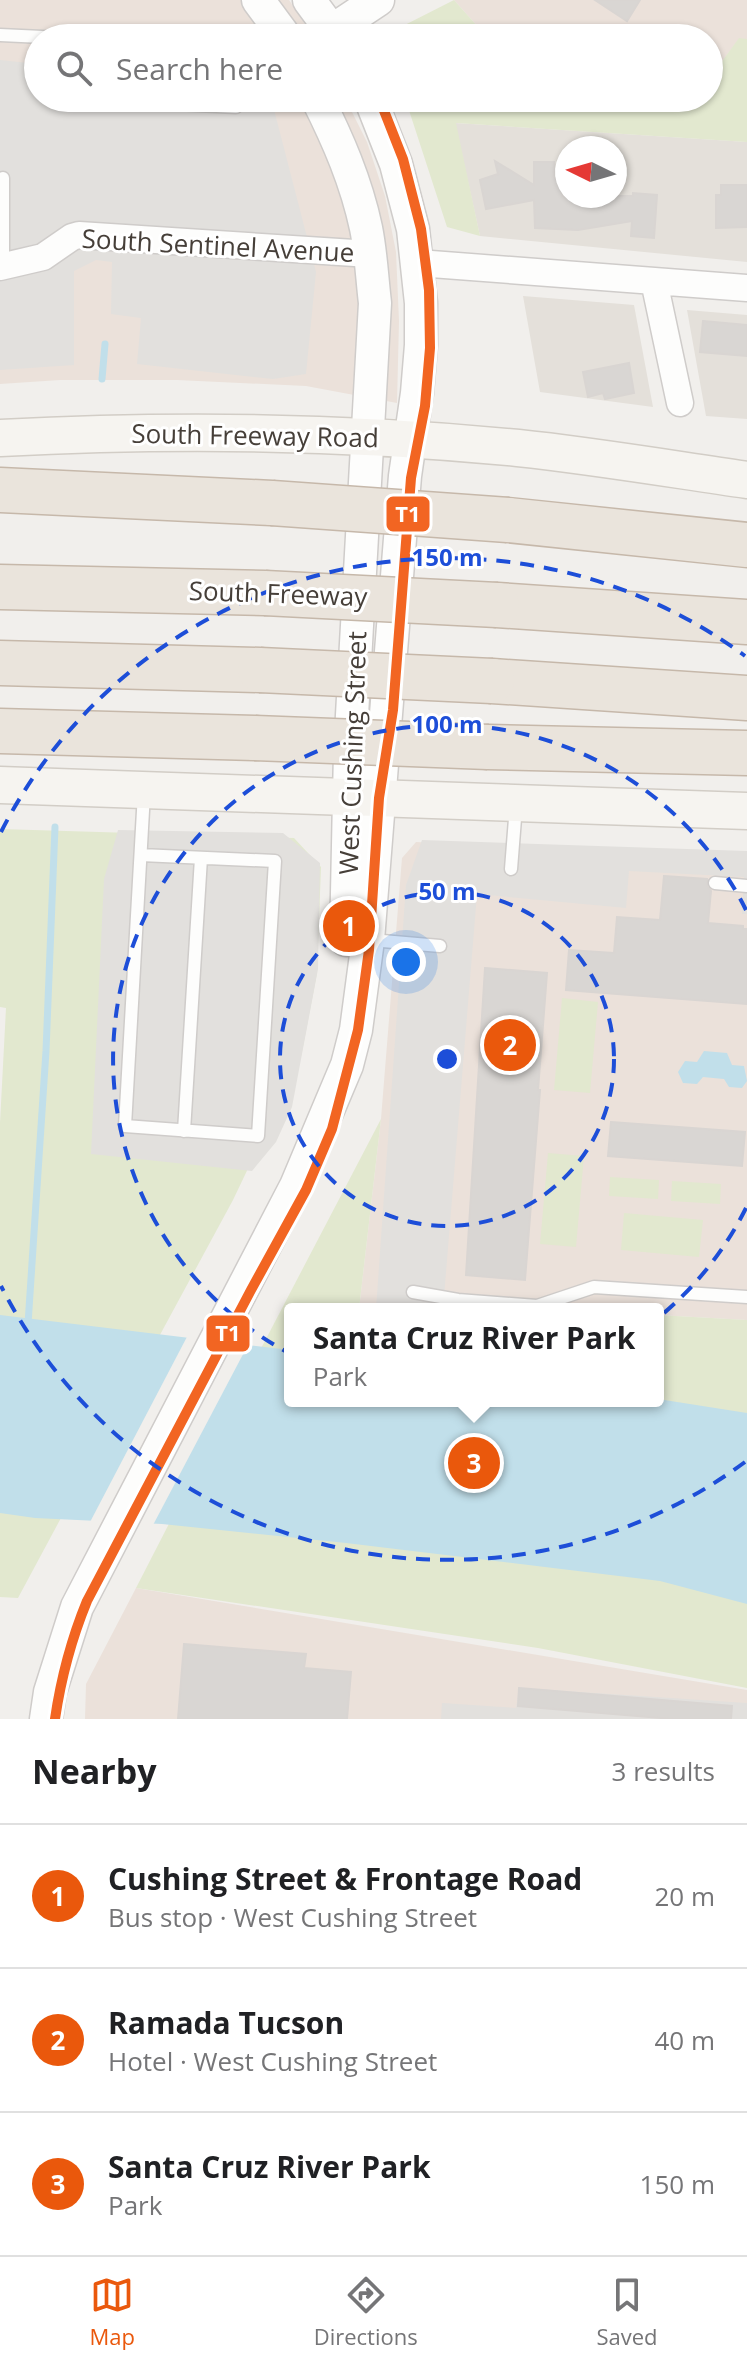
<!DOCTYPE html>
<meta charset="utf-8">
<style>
:root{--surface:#fff;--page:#f2f2f2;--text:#202124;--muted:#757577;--line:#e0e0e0;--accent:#ea580c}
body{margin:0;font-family:"Open Sans",sans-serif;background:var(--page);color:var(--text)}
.compass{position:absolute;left:555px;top:136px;width:72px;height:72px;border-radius:50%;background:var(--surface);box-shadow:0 2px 6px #0004;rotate:275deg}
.you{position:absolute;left:406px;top:962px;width:28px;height:28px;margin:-20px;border:6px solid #fff;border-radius:50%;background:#1a73e8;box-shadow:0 0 0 12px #1a73e833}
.badge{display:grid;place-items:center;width:52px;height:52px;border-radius:50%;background:var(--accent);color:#fff;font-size:26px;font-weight:700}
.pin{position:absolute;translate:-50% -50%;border:4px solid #fff;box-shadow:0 2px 8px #0006}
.popup{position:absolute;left:284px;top:1303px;width:380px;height:104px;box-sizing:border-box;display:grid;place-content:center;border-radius:8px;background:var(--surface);filter:drop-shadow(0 2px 6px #0005);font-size:26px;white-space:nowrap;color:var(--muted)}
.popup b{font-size:30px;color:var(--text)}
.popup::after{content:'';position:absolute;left:50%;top:100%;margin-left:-16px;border:16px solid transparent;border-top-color:var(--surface)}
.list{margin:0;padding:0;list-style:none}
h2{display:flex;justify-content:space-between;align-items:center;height:104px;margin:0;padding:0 32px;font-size:34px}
h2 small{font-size:26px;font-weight:400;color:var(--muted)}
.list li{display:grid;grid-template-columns:52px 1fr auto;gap:24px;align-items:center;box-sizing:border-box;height:144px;padding:0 32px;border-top:2px solid var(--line)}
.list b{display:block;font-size:30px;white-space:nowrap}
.list p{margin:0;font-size:26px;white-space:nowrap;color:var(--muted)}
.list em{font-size:26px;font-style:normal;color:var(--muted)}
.icon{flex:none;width:44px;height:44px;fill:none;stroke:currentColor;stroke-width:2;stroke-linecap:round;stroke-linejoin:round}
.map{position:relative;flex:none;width:747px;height:1719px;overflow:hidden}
.search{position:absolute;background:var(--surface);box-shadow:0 2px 6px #0004;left:24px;right:24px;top:24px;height:88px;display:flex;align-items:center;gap:20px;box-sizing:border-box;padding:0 28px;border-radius:44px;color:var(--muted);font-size:30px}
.sheet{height:536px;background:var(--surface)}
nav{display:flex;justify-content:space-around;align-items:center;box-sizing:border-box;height:112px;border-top:2px solid var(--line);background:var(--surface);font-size:22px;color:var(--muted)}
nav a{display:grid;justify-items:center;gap:4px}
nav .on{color:var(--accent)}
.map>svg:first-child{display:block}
.residential{fill:#e4e0da;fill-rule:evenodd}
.commercial{fill:#ebe1da}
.green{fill:#e2e8cf}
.parking{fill:#e2e0dd}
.water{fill:#c1dfea}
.pier{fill:#f1efec}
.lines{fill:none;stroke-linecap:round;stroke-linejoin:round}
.stream{stroke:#c1dfea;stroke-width:7}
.building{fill:#d9d6d3;stroke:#d9d5d2;stroke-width:2}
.service-casing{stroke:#cfccca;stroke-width:15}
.minor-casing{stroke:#cfccca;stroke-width:29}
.tertiary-casing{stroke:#cfccca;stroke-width:35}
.secondary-casing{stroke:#d2cdc6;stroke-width:39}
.motorway-casing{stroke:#c6b8aa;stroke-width:47}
.service{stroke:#fdfdfc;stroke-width:12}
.minor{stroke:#fdfdfc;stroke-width:26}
.tertiary{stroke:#fdfdfc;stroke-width:32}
.secondary{stroke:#f6f4f0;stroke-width:36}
.motorway{stroke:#eae4dc;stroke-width:44}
.motorway-bridge-casing{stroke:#c6b8aa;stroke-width:47;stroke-linecap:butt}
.motorway-bridge{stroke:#eae4dc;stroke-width:44}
.tram-1-casing{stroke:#fff;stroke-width:16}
.tram-1{stroke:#f26522;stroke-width:10}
.ring{fill:none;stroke:#1d4ed8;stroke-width:4;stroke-dasharray:14 10}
.labels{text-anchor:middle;stroke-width:6;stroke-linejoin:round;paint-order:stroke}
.street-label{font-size:26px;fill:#463f39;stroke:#fff}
.centre{fill:#1d4ed8;stroke:#fff;stroke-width:4}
.ring-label{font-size:24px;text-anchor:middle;font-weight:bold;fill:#1d4ed8;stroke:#fff;stroke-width:6;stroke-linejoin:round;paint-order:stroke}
.line-badge{stroke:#fff;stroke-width:3}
.badge-label{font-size:22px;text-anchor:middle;font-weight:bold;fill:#fff}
</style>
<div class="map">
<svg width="747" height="1719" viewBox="0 0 747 1719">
<rect width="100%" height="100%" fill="#f1efec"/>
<path class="residential" d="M455,123L747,142V262L480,236ZM567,148H615V196H567Z
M523,296L634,305L653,407L540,392Z
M687,310L747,315V419L706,416Z"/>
<path class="commercial" d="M0,0H289L314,38H38V98H345L367,142L385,196L396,252L399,321L397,403L306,386L177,380H60L0,384Z
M454,0H747V39H739L715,71L709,72V38H488Z
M416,842L747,858V1320L658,1315V1309H359L381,1119L402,858Z
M136,1588L747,1690V1719H85L86,1684Z"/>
<path class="green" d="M454,0L488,38H387L389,33Z
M739,38L747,39V142L456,123L480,236L447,227L405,98H709V72L715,71Z
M0,829L294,838L321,867L317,973L301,1057L233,1200L96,1453L256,1358L381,1119L359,1309H290V1401H658V1315L747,1320V1688L538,1648L136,1588L174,1514L69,1503L18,1598L0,1597V1123L6,1008L0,1007Z
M562,998L598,1002L590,1093L554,1090Z
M548,1153L584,1156L576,1247L540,1244Z
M610,1177L659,1180L658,1199L609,1196Z
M672,1181L721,1184L720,1204L671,1201Z
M624,1213L703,1220L699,1257L621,1250Z"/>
<path class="parking" d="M0,60L38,64V98H271L316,272L306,374L273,379L137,364L141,318L111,314L112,262L96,260L74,271V365L0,370Z
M118,830L283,833L320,863L318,969L292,1107L276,1142L252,1171L91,1154L104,879Z
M422,840L747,851V914H742L744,877L629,871L626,908L477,894L443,1309H376L406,885Z
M519,1688L747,1703V1719H441L442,1703L516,1708Z"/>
<path class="water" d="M704,1051L727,1053L732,1065L744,1066L747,1081L742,1088L729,1087L724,1079L703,1077L697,1084L683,1083L678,1072L685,1061L697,1062Z
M0,1315L290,1350V1401H658V1399L747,1413V1604L660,1581L346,1543L162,1524L35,1518L0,1513Z"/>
<path class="pier" d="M189,1333L250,1341L152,1527L89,1524Z"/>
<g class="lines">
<path class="stream" d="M102,379L105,344
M28,1324L46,1051L55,827"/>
</g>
<path class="building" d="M595,0H640L627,21Z
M495,161L534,185V162H554V177L562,183V196H633V193L657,195L654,238L631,236L632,221L578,230L535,228L534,200L486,209L480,180L498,174Z
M721,185H747V227L716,228V195H721Z
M703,321L747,325V356L700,352Z
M629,363L634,393L605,399L603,393L588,397L583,372Z
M664,876L707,879V886L711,891L708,923L743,926V929H747V1004L566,990L569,950L614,953L617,917L660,920Z
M485,968L547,973L538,1090H540L525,1280L466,1275Z
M611,1122L745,1132L742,1166L608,1156Z
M184,1644L306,1654L304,1668L351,1672L347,1719H178Z
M519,1688L732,1706L731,1719H673L518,1706Z"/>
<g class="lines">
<defs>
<path id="service" d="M0,35L64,38
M60,98L236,107L234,98
M3,178V266
M141,855L275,861L258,1136L125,1126L144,793
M511,869L516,806
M715,883L747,886
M371,940L440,946
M184,1131L201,858
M413,1292L458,1300L537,1306L594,1287L747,1297"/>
<path id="minor" d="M418,263L747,288
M0,267L43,257L72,237L79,235L370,254
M654,281L680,403"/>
<path id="tertiary" d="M258,0L286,38
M309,0L337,38
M321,38L378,0
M317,98C338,140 356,181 366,228C371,252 372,278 375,303L350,751L346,940
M46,1719L50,1692L77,1607L296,1186L347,1065L356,1030L368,940L405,476L417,393L421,345V303L413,229L396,164L370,98"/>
<path id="secondary" d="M0,438C173,429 345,431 518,448C594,456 671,469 747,480
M0,785L747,811"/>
<path id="motorway" d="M0,490L272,503
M508,520L747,545
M0,587L265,593
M497,605L747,622
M0,663L260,670
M492,681L747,698
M0,731L255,738
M488,747L747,753"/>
</defs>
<use href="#service" class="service-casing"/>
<use href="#minor" class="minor-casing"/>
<use href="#tertiary" class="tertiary-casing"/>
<use href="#secondary" class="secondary-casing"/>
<use href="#motorway" class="motorway-casing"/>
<use href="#service" class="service"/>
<use href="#minor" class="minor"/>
<use href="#tertiary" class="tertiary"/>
<use href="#secondary" class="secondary"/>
<use href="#motorway" class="motorway"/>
<defs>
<path id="motorway-bridge" d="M272,503L508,520
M265,593L497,605
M260,670L492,681
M255,738L488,747"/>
</defs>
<use href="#motorway-bridge" class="motorway-bridge-casing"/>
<use href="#motorway-bridge" class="motorway-bridge"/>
<defs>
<path id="tram-1" d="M55,1719C61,1678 71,1640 87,1601L251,1290L306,1190L332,1129L358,1030L369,950L379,798L393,710L411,478L425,406L430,348L429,290L421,229L403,159L379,98"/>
</defs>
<use href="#tram-1" class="tram-1-casing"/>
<use href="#tram-1" class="tram-1"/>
</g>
<g class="ring">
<circle cx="447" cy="1059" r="167"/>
<path d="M746 1208A334 334 0 1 1 746 910"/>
<path d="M745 1462A501 501 0 0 1 1 1286M1 832A501 501 0 0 1 745 656"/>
</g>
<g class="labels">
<g class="street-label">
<text transform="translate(218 246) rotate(3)" y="9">South Sentinel Avenue</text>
<text transform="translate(255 436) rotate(1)" y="9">South Freeway Road</text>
<text transform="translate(278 594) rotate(2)" y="9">South Freeway</text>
<text transform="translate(353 753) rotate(-88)" y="9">West Cushing Street</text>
</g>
</g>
<circle cx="447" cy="1059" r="12" class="centre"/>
<g class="ring-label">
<text x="447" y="566">150 m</text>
<text x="447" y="733">100 m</text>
<text x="447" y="900">50 m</text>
</g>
<g class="line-badge">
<rect x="385" y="495" width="46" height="38" rx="8" fill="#f26522"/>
<rect x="205" y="1314" width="46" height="39" rx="8" fill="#f26522"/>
</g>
<g class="badge-label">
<text x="408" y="522">T1</text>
<text x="228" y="1341">T1</text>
</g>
</svg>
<svg class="compass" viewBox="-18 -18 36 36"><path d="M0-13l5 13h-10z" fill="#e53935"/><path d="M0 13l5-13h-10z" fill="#757577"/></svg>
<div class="you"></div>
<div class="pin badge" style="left:349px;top:926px">1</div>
<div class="pin badge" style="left:510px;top:1045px">2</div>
<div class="pin badge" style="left:474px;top:1463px">3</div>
<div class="popup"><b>Santa Cruz River Park</b>Park</div>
<div class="search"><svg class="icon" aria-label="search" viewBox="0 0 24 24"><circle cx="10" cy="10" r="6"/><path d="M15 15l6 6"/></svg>Search here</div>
</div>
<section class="sheet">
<h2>Nearby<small>3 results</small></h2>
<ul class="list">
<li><span class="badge">1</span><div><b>Cushing Street &amp; Frontage Road</b><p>Bus stop · West Cushing Street</p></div><em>20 m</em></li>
<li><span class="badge">2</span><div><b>Ramada Tucson</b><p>Hotel · West Cushing Street</p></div><em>40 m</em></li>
<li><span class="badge">3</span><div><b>Santa Cruz River Park</b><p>Park</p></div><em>150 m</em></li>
</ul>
</section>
<nav>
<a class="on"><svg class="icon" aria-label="map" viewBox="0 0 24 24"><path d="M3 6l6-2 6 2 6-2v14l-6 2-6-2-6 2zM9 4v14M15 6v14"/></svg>Map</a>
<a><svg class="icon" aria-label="directions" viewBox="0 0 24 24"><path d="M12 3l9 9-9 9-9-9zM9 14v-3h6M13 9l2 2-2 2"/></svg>Directions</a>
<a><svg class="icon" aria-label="saved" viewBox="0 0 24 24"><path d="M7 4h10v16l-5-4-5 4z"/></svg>Saved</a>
</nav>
